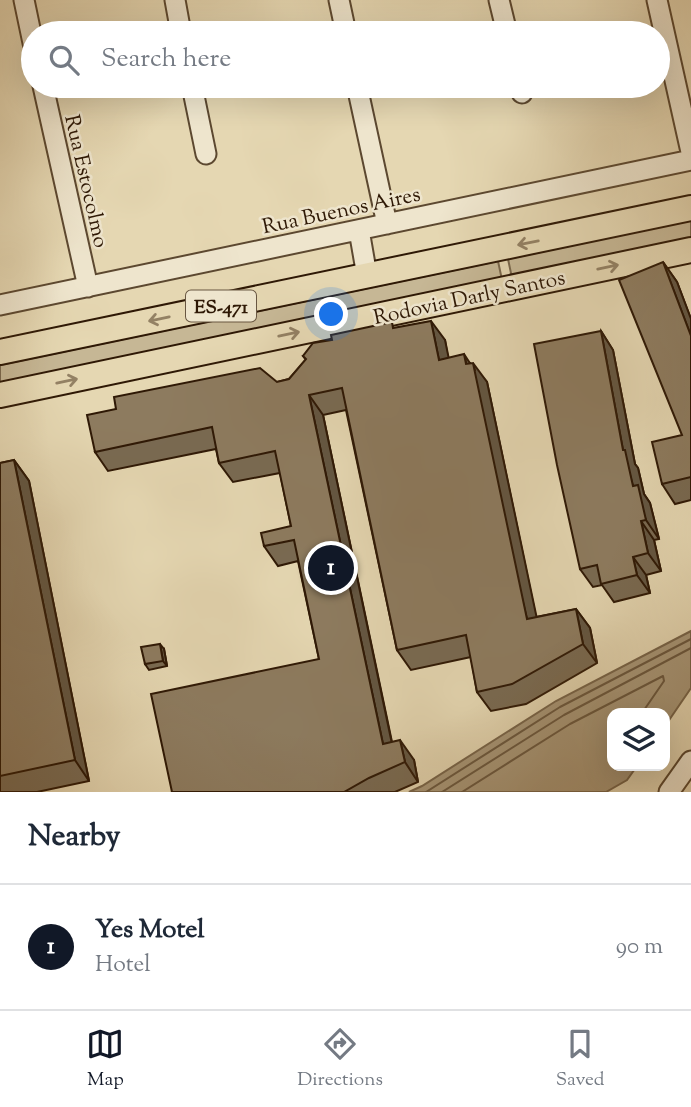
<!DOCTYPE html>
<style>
:root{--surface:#fff;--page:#f6f6f7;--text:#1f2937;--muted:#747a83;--line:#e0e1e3;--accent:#111827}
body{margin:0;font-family:"Sorts Mill Goudy",serif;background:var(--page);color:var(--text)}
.controls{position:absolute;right:21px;bottom:21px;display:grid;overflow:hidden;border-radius:14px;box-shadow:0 7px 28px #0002}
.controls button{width:63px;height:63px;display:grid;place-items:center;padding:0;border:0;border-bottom:2px solid var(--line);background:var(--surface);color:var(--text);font:35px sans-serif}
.you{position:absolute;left:332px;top:315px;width:24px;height:24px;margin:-18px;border:5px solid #fff;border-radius:50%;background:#1a73e8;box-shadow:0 0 0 10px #1a73e833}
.badge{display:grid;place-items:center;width:46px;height:46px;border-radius:50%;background:var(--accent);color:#fff;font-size:23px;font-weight:700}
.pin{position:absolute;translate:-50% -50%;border:4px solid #fff;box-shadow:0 2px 7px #0006}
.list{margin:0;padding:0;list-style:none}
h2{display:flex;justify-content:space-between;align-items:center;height:91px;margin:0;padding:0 28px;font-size:30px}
h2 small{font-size:23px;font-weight:400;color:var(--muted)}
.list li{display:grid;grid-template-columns:46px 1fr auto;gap:21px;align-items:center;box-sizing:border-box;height:126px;padding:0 28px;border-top:2px solid var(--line)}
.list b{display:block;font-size:26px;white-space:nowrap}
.list p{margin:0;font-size:23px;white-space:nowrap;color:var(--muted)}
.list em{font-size:23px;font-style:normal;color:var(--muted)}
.icon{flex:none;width:38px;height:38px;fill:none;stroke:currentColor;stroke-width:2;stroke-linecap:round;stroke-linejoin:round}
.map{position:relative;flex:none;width:691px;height:792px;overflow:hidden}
.search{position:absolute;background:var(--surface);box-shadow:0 7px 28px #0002;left:21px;right:21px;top:21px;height:77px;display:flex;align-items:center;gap:18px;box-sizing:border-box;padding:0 24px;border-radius:38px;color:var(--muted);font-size:26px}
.sheet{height:217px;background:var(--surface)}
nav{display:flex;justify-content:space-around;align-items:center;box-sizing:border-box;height:98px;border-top:2px solid var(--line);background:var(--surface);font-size:19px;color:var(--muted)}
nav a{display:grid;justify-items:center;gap:4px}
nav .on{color:var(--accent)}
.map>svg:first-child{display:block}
.green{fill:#c6b795;stroke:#7a684d;stroke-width:2}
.water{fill:#a79677;stroke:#776449;stroke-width:2}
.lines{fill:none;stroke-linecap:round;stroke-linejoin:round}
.shore{stroke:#6a573e;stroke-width:2}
.minor-casing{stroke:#5c4830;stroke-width:23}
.major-casing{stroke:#2e1805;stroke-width:28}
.minor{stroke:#eee5cd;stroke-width:19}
.major{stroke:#e5d7b2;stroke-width:24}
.wall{fill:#796a52;stroke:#2e1805;stroke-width:2}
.shaded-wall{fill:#635642;stroke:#2e1805;stroke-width:2}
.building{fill:#8d7b5f;stroke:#2e1805;stroke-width:2}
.oneway{stroke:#938164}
.labels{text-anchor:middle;stroke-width:5;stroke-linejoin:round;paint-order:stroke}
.shield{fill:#eee5cd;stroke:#685641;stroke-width:2}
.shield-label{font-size:19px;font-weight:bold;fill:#2e1805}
.street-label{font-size:21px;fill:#2e1805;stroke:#eee5cd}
</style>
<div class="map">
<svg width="691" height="792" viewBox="0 0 691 792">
<rect width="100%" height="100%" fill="#e5d7b2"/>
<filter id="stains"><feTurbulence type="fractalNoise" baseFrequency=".00286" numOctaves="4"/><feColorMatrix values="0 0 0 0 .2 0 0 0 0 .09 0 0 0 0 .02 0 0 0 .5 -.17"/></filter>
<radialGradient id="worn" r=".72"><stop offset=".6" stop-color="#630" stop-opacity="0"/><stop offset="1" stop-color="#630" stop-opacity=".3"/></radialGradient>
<path class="green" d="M691,220V240L512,278L508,259Z
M498,261L502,280L0,385V365Z"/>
<path class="water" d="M691,631V688L665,726V713H612V766H637L627,780L606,792H409L422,786L556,701Z"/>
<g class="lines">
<path class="shore" d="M426,792L560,707L691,639
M442,792L564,715L691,648
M462,792L570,724L663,676L664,681L642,713"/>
<defs>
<path id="minor" d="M24,0L33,43
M175,0L181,33
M339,0L346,33
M499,0L507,33
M657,0L691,152
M43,86L88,287
M192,86L206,154
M357,86L387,224
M520,86L522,93
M359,230L367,276
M0,305L691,160
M669,792L691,761"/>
<path id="major" d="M0,352L691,208
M0,395L691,250"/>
</defs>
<use href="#minor" class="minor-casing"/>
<use href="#major" class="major-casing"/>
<use href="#minor" class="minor"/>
<use href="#major" class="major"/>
</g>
<path class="wall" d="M663,262L677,282L691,319V500L675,504L662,484L682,435Z
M395,328L445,340L448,358L470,363L487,382L536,617L576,609L590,628L597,663L526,704L491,711L477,692L471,657L411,670L397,650L346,410L323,415L392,742L414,760L418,782L395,792H172L319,659L298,561L278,566L264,546L291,526L280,473L233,482L219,463L216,449L108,471L95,452L277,382L289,379L306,360L303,356Z
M601,331L613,350L635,464L638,468L644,494L650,503L659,539L654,540L661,571L646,575L650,593L614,602L602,585L593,587L580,569Z
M14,460L29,481L89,781L37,792H0V463Z
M164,649L167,666L149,670L145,664Z"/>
<path class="shaded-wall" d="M663,262L677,282L691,319V336Z
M431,321L445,340L453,379L439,360Z
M601,331L613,350L635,464L638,468L644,494L650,503L659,539L646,520L633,486L623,450Z
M464,354L475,371L473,363L487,382L541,638L527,619Z
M309,395L323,415L396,763L383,744Z
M14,460L29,481L89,781L75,760Z
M641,521L654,540L661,571L648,553Z
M633,557L646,575L650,593L637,575Z
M576,609L590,628L597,663L583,644Z
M160,644L164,649L167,666L163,661Z
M400,740L414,760L418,782L405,762Z"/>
<path class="building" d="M663,262L691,336V477L662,484L652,442L682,435L619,280Z
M431,321L439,360L464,354L466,364L473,363L527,619L576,609L583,644L512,684L477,692L466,635L397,650L342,388L309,395L383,744L400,740L405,762L369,778L344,792H172L151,694L319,659L294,540L264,546L261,533L291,526L275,451L219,463L212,427L95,452L87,415L116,409L114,397L260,368L277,382L289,379L306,359L303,356L313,343L332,340L331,335L392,322L393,328Z
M601,331L623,450H625L633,486L638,485L646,520L641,521L648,553L633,557L637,575L601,584L597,565L580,569L557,465L534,344Z
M14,460L75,760L0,776V463Z
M160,644L163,661L145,664L141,647Z"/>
<defs><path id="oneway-shaft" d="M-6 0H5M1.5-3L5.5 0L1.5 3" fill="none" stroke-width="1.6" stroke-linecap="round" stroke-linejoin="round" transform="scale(1.75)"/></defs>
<g class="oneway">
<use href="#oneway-shaft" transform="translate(528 243) rotate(169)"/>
<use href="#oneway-shaft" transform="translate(608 267) rotate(-12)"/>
<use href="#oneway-shaft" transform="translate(159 319) rotate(168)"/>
<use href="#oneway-shaft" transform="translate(289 334) rotate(-12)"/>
<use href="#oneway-shaft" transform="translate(67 381) rotate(-12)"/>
</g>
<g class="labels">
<rect class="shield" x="186" y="290.5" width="70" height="31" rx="5"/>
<g class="shield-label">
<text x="221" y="313">ES-471</text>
</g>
<g class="street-label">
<text transform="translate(87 181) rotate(77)" y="7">Rua Estocolmo</text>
<text transform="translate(341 210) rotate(-12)" y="7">Rua Buenos Aires</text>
<text transform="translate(469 297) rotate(-12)" y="7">Rodovia Darly Santos</text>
</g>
</g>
<rect width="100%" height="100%" filter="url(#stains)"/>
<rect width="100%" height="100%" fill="url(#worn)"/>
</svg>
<div class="controls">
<button><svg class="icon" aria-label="layers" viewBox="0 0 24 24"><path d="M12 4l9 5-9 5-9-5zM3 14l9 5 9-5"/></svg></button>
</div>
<div class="you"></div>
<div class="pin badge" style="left:331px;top:568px">1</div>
<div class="search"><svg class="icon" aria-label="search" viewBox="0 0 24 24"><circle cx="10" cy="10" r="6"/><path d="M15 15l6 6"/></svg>Search here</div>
</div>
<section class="sheet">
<h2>Nearby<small></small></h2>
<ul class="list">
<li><span class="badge">1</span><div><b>Yes Motel</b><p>Hotel</p></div><em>90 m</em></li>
</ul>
</section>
<nav>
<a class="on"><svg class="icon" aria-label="map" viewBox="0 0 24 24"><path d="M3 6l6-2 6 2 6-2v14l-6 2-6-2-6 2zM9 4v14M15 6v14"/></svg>Map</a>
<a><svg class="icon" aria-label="directions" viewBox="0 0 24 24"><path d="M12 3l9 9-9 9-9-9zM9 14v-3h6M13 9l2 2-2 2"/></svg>Directions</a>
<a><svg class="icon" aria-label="saved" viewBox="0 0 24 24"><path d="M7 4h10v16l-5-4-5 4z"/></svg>Saved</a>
</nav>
